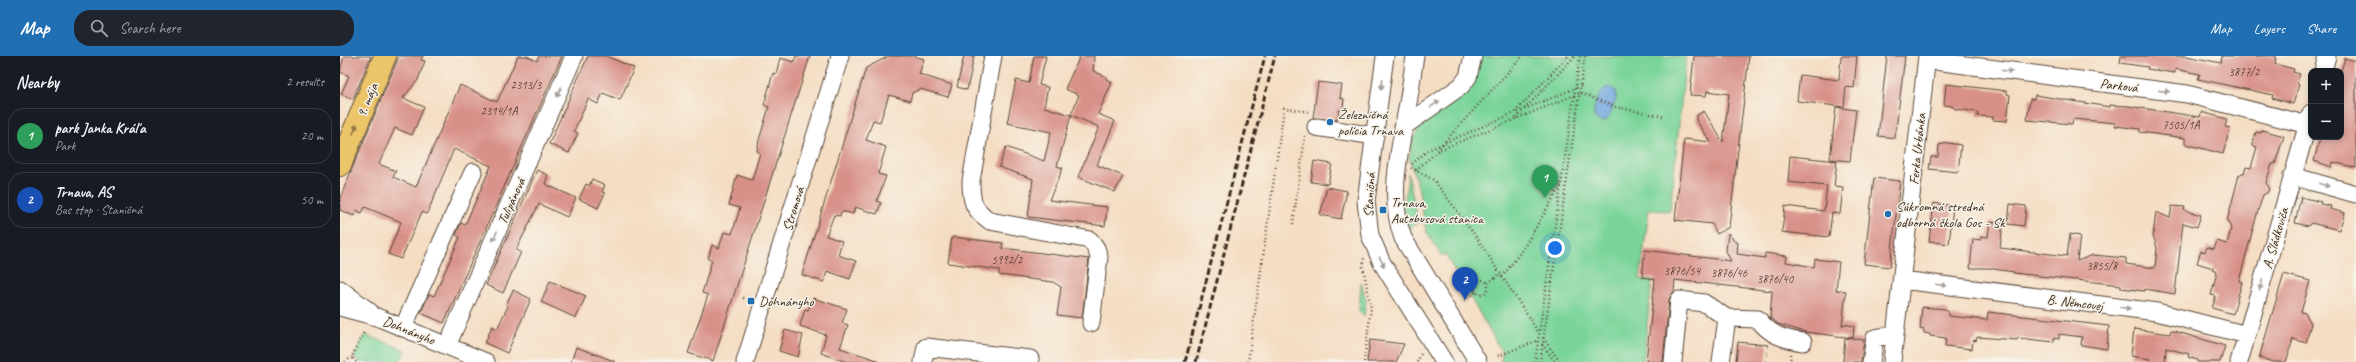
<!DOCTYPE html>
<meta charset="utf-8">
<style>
:root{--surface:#171b24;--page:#20242c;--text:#f1f3f6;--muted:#9ea1a6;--line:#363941;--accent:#1f6fb2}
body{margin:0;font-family:Caveat,sans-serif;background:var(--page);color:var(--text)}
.controls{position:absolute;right:12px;top:12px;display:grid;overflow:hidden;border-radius:8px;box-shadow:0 2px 6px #0003}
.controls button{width:36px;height:36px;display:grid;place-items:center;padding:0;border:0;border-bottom:1px solid var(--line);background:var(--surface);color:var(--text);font:20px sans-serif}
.you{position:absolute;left:1215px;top:192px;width:14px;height:14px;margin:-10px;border:3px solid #fff;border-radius:50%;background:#1a73e8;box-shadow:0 0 0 6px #1a73e833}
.badge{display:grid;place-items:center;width:26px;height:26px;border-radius:50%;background:var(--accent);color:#fff;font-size:13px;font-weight:700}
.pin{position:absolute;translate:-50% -33px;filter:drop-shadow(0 1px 2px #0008)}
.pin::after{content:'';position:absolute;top:21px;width:14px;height:12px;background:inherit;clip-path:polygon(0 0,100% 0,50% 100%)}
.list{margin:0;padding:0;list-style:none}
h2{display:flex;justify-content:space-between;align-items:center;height:52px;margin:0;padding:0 16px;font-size:17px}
h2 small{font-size:13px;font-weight:400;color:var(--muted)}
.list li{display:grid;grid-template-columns:26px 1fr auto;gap:12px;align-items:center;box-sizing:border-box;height:56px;margin:0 8px 8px;padding:0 8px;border:1px solid var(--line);border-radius:16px}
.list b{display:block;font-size:15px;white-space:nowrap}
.list p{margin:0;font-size:13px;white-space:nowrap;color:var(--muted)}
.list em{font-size:13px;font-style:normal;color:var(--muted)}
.icon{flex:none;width:22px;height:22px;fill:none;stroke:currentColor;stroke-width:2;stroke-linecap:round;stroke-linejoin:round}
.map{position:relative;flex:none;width:2016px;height:306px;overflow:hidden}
header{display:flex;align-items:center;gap:24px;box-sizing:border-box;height:56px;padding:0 20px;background:var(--accent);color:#fff}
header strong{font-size:19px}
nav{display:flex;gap:22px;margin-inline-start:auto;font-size:14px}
.search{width:280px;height:36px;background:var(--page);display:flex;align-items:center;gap:10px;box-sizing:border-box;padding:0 14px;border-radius:16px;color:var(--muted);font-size:15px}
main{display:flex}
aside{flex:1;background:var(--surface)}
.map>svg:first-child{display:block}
.green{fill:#79d49a;stroke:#5a7f5c}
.water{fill:#73a9e1;stroke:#576a80}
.building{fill:#d89189}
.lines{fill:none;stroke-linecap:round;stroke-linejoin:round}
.minor-casing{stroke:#574537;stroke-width:19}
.major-casing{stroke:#574537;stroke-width:24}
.path{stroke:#574537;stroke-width:2.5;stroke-dasharray:1 3;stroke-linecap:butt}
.minor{stroke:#fff;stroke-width:17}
.major{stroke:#ecc569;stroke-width:22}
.rail{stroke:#3b2a1e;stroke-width:3;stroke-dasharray:6 3;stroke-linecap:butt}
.oneway{fill:#a79f9a}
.oneway2{fill:#8b7040}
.poi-dot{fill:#1f6fb2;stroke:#f7f3e8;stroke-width:1.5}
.labels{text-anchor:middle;stroke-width:3;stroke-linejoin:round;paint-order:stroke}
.number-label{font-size:12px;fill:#624439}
.street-label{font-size:14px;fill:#3b2a1e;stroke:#f7f3e8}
.poi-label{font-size:14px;fill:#3b2a1e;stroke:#f7f3e8;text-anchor:start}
</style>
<header>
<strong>Map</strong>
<div class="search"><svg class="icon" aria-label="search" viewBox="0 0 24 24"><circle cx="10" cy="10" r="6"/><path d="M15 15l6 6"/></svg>Search here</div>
<nav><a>Map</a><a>Layers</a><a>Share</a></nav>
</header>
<main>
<aside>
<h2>Nearby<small>2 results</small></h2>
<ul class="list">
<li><span class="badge" style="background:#2e9e5b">1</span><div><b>park Janka Kráľa</b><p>Park</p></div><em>20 m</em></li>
<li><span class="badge" style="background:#1a4fb4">2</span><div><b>Trnava, AS</b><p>Bus stop · Staničná</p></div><em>50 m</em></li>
</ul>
</aside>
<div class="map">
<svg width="2016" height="306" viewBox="0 0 2016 306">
<rect width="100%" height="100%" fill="#f7f3e8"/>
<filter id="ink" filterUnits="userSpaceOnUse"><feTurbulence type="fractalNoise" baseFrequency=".025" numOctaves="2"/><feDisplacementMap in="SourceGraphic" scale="8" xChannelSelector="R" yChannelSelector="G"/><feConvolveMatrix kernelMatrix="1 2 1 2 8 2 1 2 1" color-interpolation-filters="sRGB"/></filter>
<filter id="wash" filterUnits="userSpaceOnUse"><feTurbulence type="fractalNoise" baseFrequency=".012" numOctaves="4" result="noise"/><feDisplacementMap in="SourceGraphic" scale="16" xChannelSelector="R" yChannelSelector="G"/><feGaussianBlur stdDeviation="0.9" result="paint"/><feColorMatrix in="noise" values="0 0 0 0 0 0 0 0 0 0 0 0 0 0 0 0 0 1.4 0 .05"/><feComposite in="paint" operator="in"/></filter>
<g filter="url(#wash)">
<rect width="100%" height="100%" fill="#f4ddc2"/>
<path class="green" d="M1138,0H1346L1330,155L1309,154L1300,223L1312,224L1303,306H1161L1162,296L1105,198L1101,200L1086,175L1078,130L1069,102L1073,82L1086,62Z
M1068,117L1078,166L1069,173L1064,152Z
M1021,226L1026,245L1024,260L1020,257L1019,254Z
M25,279L66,294L59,306H19L14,300Z"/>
<path class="water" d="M1270,31L1276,35V44L1267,64L1260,66L1254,61C1253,51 1258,39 1265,32Z"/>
<g id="blocks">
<path class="building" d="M4,0H31L13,43L1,38L9,20L0,16Z
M59,0H83L81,4L85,5L78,24L63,42L84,51L72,79L55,72L39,108L56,115L53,121L76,131L120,29L157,46L178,0H187L197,5L199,0H222L104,267L81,257L89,238L94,240L120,181L116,179L121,167L125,169L151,110L114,93L87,158L82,156L61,203L48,198L61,166L25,151L22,157L16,154L14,160L0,154V142Z
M248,0H266L294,12L280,44L263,37L258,48L248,43L234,75L238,77L229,97L209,88Z
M456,0H470L373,305L348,297L368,239L362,237L372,204L368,203L372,189L379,192L384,176L392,178L400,152L389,149L397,119L412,124L420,97L417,95L419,84L429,51L424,49L433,17L436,18L440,2L454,6Z
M549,0H574L584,3L579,18L612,29L608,41L580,33L572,37L570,45L549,39L540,66L533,64L526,84L546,91L538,118L546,120L537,145L541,147L537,158L515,151L513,158L506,156H501L500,160L494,159L486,180L502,185L498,199L516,205L510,223L487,215L484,226L462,219L526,12Z
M624,0H634L627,34L617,31Z
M694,0H706L699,29L708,31L704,51L731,59L717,110L723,112L709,144L767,151L765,170L688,161L693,123L659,111L666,91L704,105L711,76L667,67L676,24L689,27Z
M740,0H754L753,15L767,21L766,23L772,26L758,58L775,65L757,109L783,120L775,136L738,121L759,71L731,59L739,39L725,33Z
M1354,0H1409L1389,171L1377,178L1372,168L1335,164L1344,83L1371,86L1356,64L1357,59L1364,55L1383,86L1389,38L1367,35L1366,40L1350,39Z
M1501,0H1517L1514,32L1506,31L1504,51L1457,45L1460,19L1499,24Z
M1547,0H1565L1555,82L1538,80Z
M1781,0H1846L1881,7L1882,0H1936L1935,8L1954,13L1953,16L1960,18L1957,27L1959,29L1953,48L1932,42L1933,39L1858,23L1860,18L1835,13V17L1807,13L1808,11L1780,7Z
M2005,2L2016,5V112L1993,106L1992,111L1974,105L1980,81H2001V15Z
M978,26L1002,29L1000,42L1004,43L1003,54H999L997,64L973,62Z
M1606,28L1667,35V38L1670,39L1667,65L1653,64V61L1637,60L1638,56L1615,53L1612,50L1604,49Z
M1695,39L1770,51V49L1788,50L1860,61L1861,56L1887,63L1885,71L1890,72L1883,98L1845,88V82L1800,76V73L1775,70V67L1733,63L1732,68L1687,64L1690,43H1694Z
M1496,51L1516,54L1510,105L1490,103Z
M1922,74L1944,80L1935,108H1932L1926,127L1929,131L1928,136L1923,139L1917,158L1899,225L1902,226L1893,258L1872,252L1876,240L1871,239L1877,216L1872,214L1873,212L1857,207L1861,195L1865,196L1867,191L1874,193L1877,185L1887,188L1891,172L1887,165L1899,119L1902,117H1904L1906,111L1911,112L1917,91L1913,90V86L1916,76L1921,77Z
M1608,87L1621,89L1618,116L1589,113L1591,101H1598L1599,89Z
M1450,100L1497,105L1494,130L1503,131L1500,158L1492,157L1489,181L1442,176L1445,150L1484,155L1487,130L1448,126Z
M974,105L992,108L988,128L971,126Z
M197,114L208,119L205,128L236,142L227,161L199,148L176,194L181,196L163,237L146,229Z
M1534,122L1560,125L1550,211L1524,208Z
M252,123L265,129L262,136L265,137L258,152L239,143L246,128L249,130Z
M987,131L1007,135L1001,163L980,159Z
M1961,141L1981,146L1980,148L1991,150L1990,153L2005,157L1999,174L1971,167L1968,170L1955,167Z
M1594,147L1613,150L1609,188L1589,185Z
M1670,148L1686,150L1684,170L1668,168Z
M1832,150L1845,151L1844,154L1861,159L1857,171L1843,167L1835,238L1804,233V235L1781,232V229L1673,217L1674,216L1647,212H1630L1633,183L1641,184V180L1648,181L1650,166L1663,168L1660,192L1727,200L1730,178L1740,180L1737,205L1753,199L1786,202V208L1815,212L1817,192L1813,179L1816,156L1830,162Z
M1388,177L1395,186H1398L1397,198L1425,202V197L1447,200L1446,206L1474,211L1475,203L1499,206L1496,234L1506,235L1502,270L1504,268L1514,270L1513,282L1465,276L1438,268L1430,261L1432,235L1335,224L1334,235L1329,243L1323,306H1306L1315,223L1302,221L1305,194L1391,205L1386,195Z
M612,181L663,187L662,192L749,203L742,262L717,259L721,231L713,226L659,219V214L608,207Z
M1944,218L1970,225L1961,256L1965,257L1971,267L1966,287L1953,283L1946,306H1934L1919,302Z
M210,225L246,240L236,262L201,246Z
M173,234L191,243L167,297L145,287L152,270L157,273L168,250L166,249Z
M473,242L507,253L502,267L508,269L500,292L537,304V306H507L481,297L486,279L460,270L465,253L468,254Z
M1582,251L1605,253L1608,255V260L1647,264L1648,256L1769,270L1767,293L1741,289L1742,281L1719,278V283L1714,282V286L1678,282L1677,284L1637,281L1636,285L1633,284L1632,293L1605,290L1606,282L1590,280V278L1584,277V274L1580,273Z
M1794,273L1830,278L1831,274L1885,290L1880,306H1857V304L1848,301L1849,298L1826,292L1825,306H1810V303L1791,300Z
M445,274L463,279L458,301L439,295Z
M1505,282L1524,284L1521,306H1503Z
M1030,284L1064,288L1056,306H1027Z
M1398,286L1428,289L1426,306H1396Z
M236,291L274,305V306H231Z"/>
</g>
</g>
<g filter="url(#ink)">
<use href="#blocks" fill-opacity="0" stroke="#574537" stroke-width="1"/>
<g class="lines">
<defs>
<path id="minor" d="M653,0L631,125C631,146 633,153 650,165L750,184L756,192L759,201L751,267
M1045,0L1026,145L1030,179L1042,207L1104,306
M1075,0C1072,19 1070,39 1066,58C1059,99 1048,141 1063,182L1138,306
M1587,4L1847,38L1968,69
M1983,15L1987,0
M976,71L1035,80
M1063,71L1121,30L1128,21L1133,0
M1952,120L2016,138
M1562,224L1817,256L1907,279
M0,233L30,256
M0,251L37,261L146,306
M63,272L133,116
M107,290L234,0
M405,306L500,0
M583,306L586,291L690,303
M1333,306L1339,244L1364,247L1387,262
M1381,306L1387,262L1418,263C1430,279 1443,283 1463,286
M1531,306L1535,282L1555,278
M1552,306L1587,0
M1899,306L1971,57"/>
<path id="major" d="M0,109L45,0"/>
</defs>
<use href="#minor" class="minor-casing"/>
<use href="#major" class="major-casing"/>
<path class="path" d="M1177,56L1241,30
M1176,62L1235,0
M1097,94L1183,0
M1072,108L1088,94L1174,57L1228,0
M1071,112L1094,124L1137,182L1199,277
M1076,114L1099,94L1240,37L1276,51L1325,61
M953,168L965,80
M1162,221L1183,193L1221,129
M1134 231a7 7 0 1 1 14 0a7 7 0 1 1-14 0Z
M1148,227L1160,218
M403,242L410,244
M1125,244L1136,236
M1203,282L1220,306
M1202,288L1215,306
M1450,298L1451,306
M1158,300L1199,284
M5,306L12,301
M16,306L12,301L24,276
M908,306L944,52L969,56V58
M1024,306L1031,252L1023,211L1024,202
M1077,306L1081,298
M1195,306L1240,0
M1200,306L1245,0"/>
<use href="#minor" class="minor"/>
<use href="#major" class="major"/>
<path class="rail" d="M845,306L925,0
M856,306L935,0"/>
</g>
<defs><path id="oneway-solid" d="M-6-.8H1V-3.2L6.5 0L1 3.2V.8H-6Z"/></defs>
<g class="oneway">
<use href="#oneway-solid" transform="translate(1667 15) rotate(7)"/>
<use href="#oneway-solid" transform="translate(1042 28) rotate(98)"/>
<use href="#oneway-solid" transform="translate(1824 35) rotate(7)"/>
<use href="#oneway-solid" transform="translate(219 36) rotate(114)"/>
<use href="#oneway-solid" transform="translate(1095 48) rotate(-35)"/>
<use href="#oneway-solid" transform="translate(1984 129) rotate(16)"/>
<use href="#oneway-solid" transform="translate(155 180) rotate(114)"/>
<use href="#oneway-solid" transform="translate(1042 206) rotate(62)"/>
<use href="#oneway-solid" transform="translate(1601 229) rotate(7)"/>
<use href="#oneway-solid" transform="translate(1921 229) rotate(106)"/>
<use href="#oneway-solid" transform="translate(1785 252) rotate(7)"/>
</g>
<use class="oneway2" href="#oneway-solid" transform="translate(15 73) rotate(-68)"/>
</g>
<g class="poi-dot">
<circle cx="990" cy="66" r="4"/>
<rect x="1039" y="150" width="8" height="8" rx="2"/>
<circle cx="1548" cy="158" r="4"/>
<rect x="407" y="241" width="8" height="8" rx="2"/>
</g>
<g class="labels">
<g class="number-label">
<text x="1904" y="20">3877/2</text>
<text x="186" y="33">2313/3</text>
<text x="159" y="59">2314/1A</text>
<text x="1841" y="73">7505/1A</text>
<text x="667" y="208">5992/2</text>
<text x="1762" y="214">3855/8</text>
<text x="1342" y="219">3876/54</text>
<text x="1389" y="221">3876/46</text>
<text x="1435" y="227">3876/40</text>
</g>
<g class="street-label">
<text transform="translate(1779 29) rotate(7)" y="5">Parková</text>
<text transform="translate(27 44) rotate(-67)" y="5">9. mája</text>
<text transform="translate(1577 93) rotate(-84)" y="5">Ferka Urbánka</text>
<text transform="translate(1029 139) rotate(-87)" y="5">Staničná</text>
<text transform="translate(171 145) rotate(-66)" y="5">Tulipánová</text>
<text transform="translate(453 153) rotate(-73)" y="5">Stromová</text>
<text transform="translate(1935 182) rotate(-74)" y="5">A. Sládkoviča</text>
<text transform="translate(1735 246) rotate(7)" y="5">B. Němcovej</text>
<text transform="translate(69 274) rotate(22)" y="5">Dohnányho</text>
</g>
<g class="poi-label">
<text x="998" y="63">Železničná<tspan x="998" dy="16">polícia Trnava</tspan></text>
<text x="1051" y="151">Trnava,<tspan x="1051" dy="16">Autobusová stanica</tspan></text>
<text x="1556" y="155">Súkromná stredná<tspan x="1556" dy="16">odborná škola Gos - Sk</tspan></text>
<text x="419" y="250">Dohnányho</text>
</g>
</g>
</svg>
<div class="controls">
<button>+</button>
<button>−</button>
</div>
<div class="you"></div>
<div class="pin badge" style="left:1205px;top:142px;background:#2e9e5b">1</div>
<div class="pin badge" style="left:1125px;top:244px;background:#1a4fb4">2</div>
</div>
</main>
